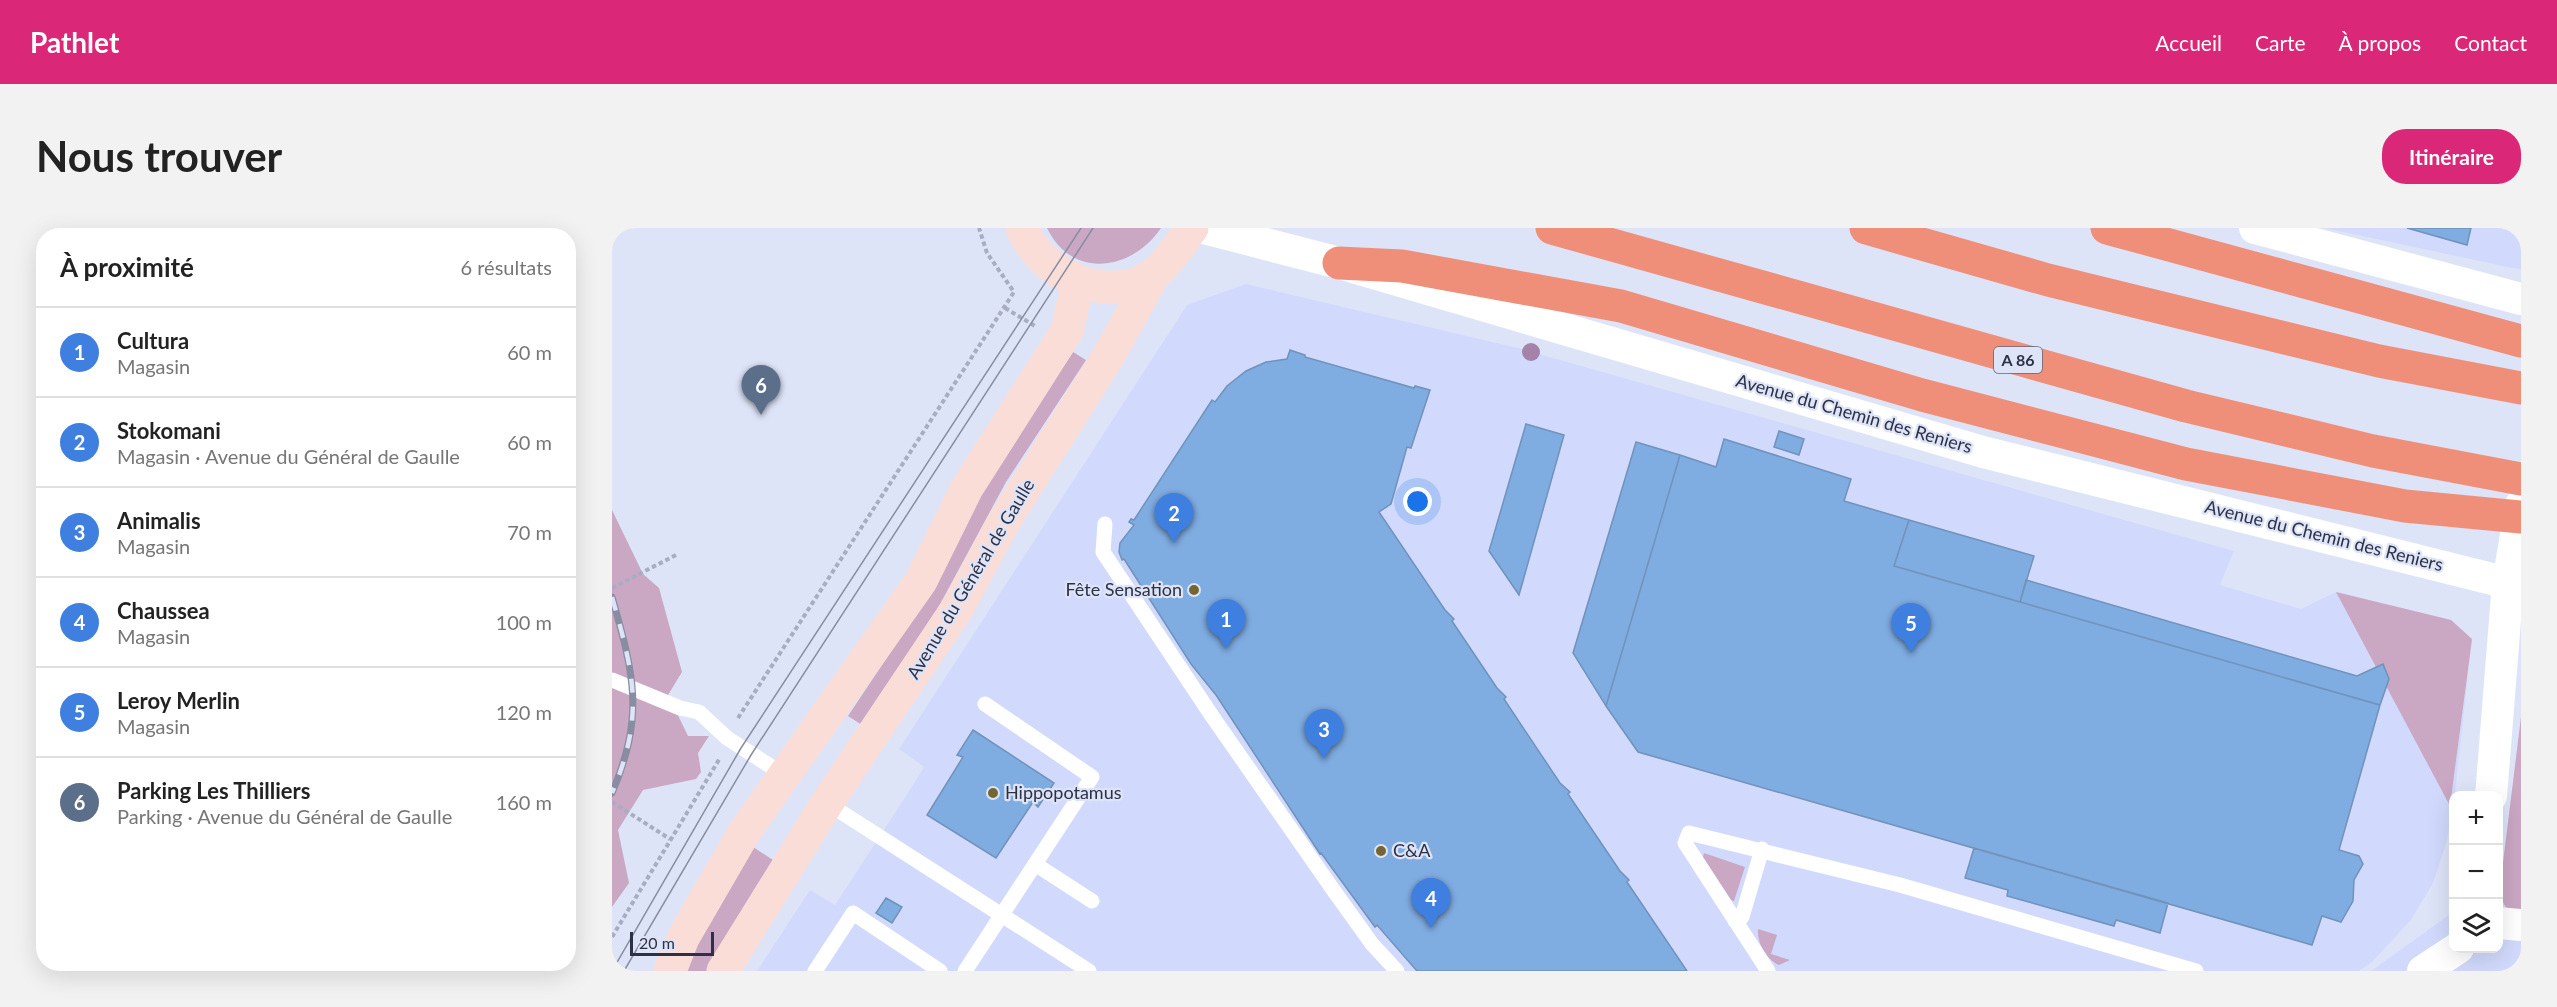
<!DOCTYPE html>
<html lang="fr">
<meta charset="utf-8">
<style>
:root{--surface:#fff;--page:#f2f2f2;--text:#222;--muted:#767676;--line:#e0e0e0;--accent:#db2777}
body{margin:0;font-family:Lato,sans-serif;background:var(--page);color:var(--text)}
.controls{position:absolute;right:18px;bottom:18px;display:grid;overflow:hidden;border-radius:12px;box-shadow:0 6px 24px #0002}
.controls button{width:54px;height:54px;display:grid;place-items:center;padding:0;border:0;border-bottom:2px solid var(--line);background:var(--surface);color:var(--text);font:30px sans-serif}
.scale{position:absolute;left:18px;bottom:15px;width:84px;box-sizing:border-box;padding-left:6px;border:3px solid #2d3145;border-top:0;font-size:16px;line-height:21px;white-space:nowrap;color:#2d3145;-webkit-text-stroke:4px #dee4f8;paint-order:stroke}
.you{position:absolute;left:806px;top:274px;width:21px;height:21px;margin:-15px;border:4px solid #fff;border-radius:50%;background:#1a73e8;box-shadow:0 0 0 9px #1a73e833}
.badge{display:grid;place-items:center;width:39px;height:39px;border-radius:50%;background:var(--accent);color:#fff;font-size:20px;font-weight:700}
.pin{position:absolute;translate:-50% -50px;filter:drop-shadow(0 2px 3px #0008)}
.pin::after{content:'';position:absolute;top:32px;width:21px;height:18px;background:inherit;clip-path:polygon(0 0,100% 0,50% 100%)}
.list{margin:0;padding:0;list-style:none}
h2{display:flex;justify-content:space-between;align-items:center;height:78px;margin:0;padding:0 24px;font-size:26px}
h2 small{font-size:20px;font-weight:400;color:var(--muted)}
.list li{display:grid;grid-template-columns:39px 1fr auto;gap:18px;align-items:center;box-sizing:border-box;height:90px;padding:0 24px;border-top:2px solid var(--line)}
.list b{display:block;font-size:22px;white-space:nowrap}
.list p{margin:0;font-size:20px;white-space:nowrap;color:var(--muted)}
.list em{font-size:20px;font-style:normal;color:var(--muted)}
.icon{flex:none;width:33px;height:33px;fill:none;stroke:currentColor;stroke-width:2;stroke-linecap:round;stroke-linejoin:round}
.map{position:relative;flex:none;width:1909px;height:743px;overflow:hidden;border-radius:24px}
header{display:flex;align-items:center;gap:36px;box-sizing:border-box;height:84px;padding:0 30px;background:var(--accent);color:#fff}
header strong{font-size:28px}
nav{display:flex;gap:33px;margin-inline-start:auto;font-size:21px}
.intro{display:flex;align-items:center;justify-content:space-between;box-sizing:border-box;height:144px;padding:0 36px}
h1{margin:0;font-size:42px}
.button{padding:15px 27px;border-radius:24px;background:var(--accent);color:#fff;font-size:21px;font-weight:700}
main{display:flex;gap:36px;padding:0 36px}
aside{flex:1;background:var(--surface);border-radius:24px;box-shadow:0 6px 24px #0002}
.map>svg:first-child{display:block}
.built{fill:#d1dafc}
.green{fill:#caa7c3}
.building{fill:#7face1;stroke:#7192ba;stroke-width:1.5}
.lines{fill:none;stroke-linecap:round;stroke-linejoin:round}
.path{stroke:#a8adc1;stroke-width:4;stroke-dasharray:4.5 3;stroke-linecap:butt}
.lane{stroke:#fff;stroke-width:15}
.street{stroke:#fff;stroke-width:32}
.secondary{stroke:#faddd7;stroke-width:33}
.highway{stroke:#f08f79;stroke-width:33}
.tram{stroke:#888da1;stroke-width:1.5}
.rail-casing{stroke:#888da1;stroke-width:7}
.rail{stroke:#dee4f8;stroke-width:4.5;stroke-dasharray:14;stroke-linecap:butt}
.tree{fill:#a482aa}
.poi-dot{fill:#746532;stroke:#dee4f8;stroke-width:2}
.labels{text-anchor:middle;stroke-width:4.5;stroke-linejoin:round;paint-order:stroke}
.shield{fill:#dee4f8;stroke:#62677b;stroke-width:1.5}
.shield-label{font-size:16px;font-weight:bold;fill:#2d3145}
.street-label{font-size:18px;fill:#2d3145;stroke:#dee4f8}
.poi-label{font-size:18px;fill:#2d3145;stroke:#dee4f8;text-anchor:start}
</style>
<header>
<strong>Pathlet</strong>
<nav><a>Accueil</a><a>Carte</a><a>À propos</a><a>Contact</a></nav>
</header>
<div class="intro"><h1>Nous trouver</h1><a class="button">Itinéraire</a></div>
<main>
<aside>
<h2>À proximité<small>6 résultats</small></h2>
<ul class="list">
<li><span class="badge" style="background:#3f7fe0">1</span><div><b>Cultura</b><p>Magasin</p></div><em>60 m</em></li>
<li><span class="badge" style="background:#3f7fe0">2</span><div><b>Stokomani</b><p>Magasin · Avenue du Général de Gaulle</p></div><em>60 m</em></li>
<li><span class="badge" style="background:#3f7fe0">3</span><div><b>Animalis</b><p>Magasin</p></div><em>70 m</em></li>
<li><span class="badge" style="background:#3f7fe0">4</span><div><b>Chaussea</b><p>Magasin</p></div><em>100 m</em></li>
<li><span class="badge" style="background:#3f7fe0">5</span><div><b>Leroy Merlin</b><p>Magasin</p></div><em>120 m</em></li>
<li><span class="badge" style="background:#5c6f8a">6</span><div><b>Parking Les Thilliers</b><p>Parking · Avenue du Général de Gaulle</p></div><em>160 m</em></li>
</ul>
</aside>
<div class="map">
<svg width="1909" height="743" viewBox="0 0 1909 743">
<rect width="100%" height="100%" fill="#dee4f8"/>
<path class="built" d="M1713,0H1909V41L1900,40Z
M634,56L906,120L1622,323L1608,357L1689,381L1724,364L1839,392L1860,411L1841,583L1834,616L1821,655L1799,692L1760,734L1747,743H145L198,662L223,677L292,571L312,539L287,521L575,77Z
M1909,636V743H1759L1841,684L1842,720H1886L1887,652Z"/>
<path class="green" d="M435,0H549C520,43 460,52 435,0Z
M461,124L474,132L394,254L320,391L250,497L236,488L290,407L371,259Z
M0,282L31,346L47,360L70,444L56,467L76,508H97L86,525L89,544L84,551L31,562L6,602L17,655L0,679Z
M1724,364L1839,392L1860,411L1838,578Z
M1909,489V687L1896,683L1887,667Z
M138,617L161,632L95,743H66Z
M1092,625L1133,639L1122,673L1119,672L1091,629Z
M1146,701L1165,707L1159,726L1178,732L1167,737C1154,731 1145,715 1146,701Z"/>
<path class="building" d="M1795,0H1859L1855,17Z
M678,122L693,127V129L802,160L803,158L818,162L799,220L795,219L779,276L767,284L833,382L842,391L840,393L885,460L894,469L892,471L948,555L958,564L956,566L1008,643L1017,652L1015,654L1075,743H805L765,697L763,699L709,625L708,626L604,467L579,436L512,331L510,332L507,324L508,315L522,297L517,294L519,291L522,292L600,172L603,174L615,158L634,143L654,134L675,131Z
M914,196L952,207L907,367L877,323Z
M1167,203L1192,211L1187,227L1162,219Z
M1112,211L1239,251L1232,273L1297,292L1282,338L1768,477L1727,622L1747,628L1751,636L1742,652L1741,673L1729,694L1710,688L1700,717L1026,524L994,478L1068,227L1104,239Z
M1024,214L1068,227L994,478L961,425Z
M1297,292L1422,328L1408,374L1282,338Z
M1414,352L1745,448L1771,436L1777,451L1768,477L1408,374Z
M361,502L442,555L426,579L421,574L384,630L315,587L351,529L345,527Z
M1362,620L1556,675L1548,705L1504,692L1502,698L1395,668L1396,662L1353,650Z
M274,670L290,679L280,695L264,685Z"/>
<g class="lines">
<path class="path" d="M393,80L423,98
M0,360L66,326
M126,490L402,64L375,25L367,0
M0,574L58,611
M0,709L108,530"/>
<path class="lane" d="M493,296L491,324L600,488L722,663L760,716L785,743
M0,452L68,480L87,484L115,510L172,547
M215,575L477,743
M423,636L480,673
M1123,693L1130,689L1150,621
M203,743L241,685L328,743
M353,743L480,549L373,476
M1156,743L1073,615L1077,605L1288,657L1584,743"/>
<path class="street" d="M592,0L727,35L1371,224L1896,355H1909
M1643,0L1909,71
M1879,568L1896,355L1909,277
M1886,695L1909,697
M1811,743L1846,720"/>
<path class="secondary" d="M410,0C429,48 496,77 541,47C556,36 569,14 580,0
M58,743L71,710L133,603L309,353L355,260L455,103L466,53
M111,743L215,575L346,379L391,295L496,129L542,46"/>
<path class="highway" d="M940,0L1574,178L1761,223L1909,251
M1254,0L1436,52L1767,133L1909,160
M1495,0L1909,113
M727,35L790,38L1009,78L1310,167L1574,236L1793,278L1909,289"/>
<path class="tram" d="M0,743L129,520L469,0
M12,743L139,527L481,0"/>
<defs>
<path id="rail" d="M0,369C22,447 33,487 0,565"/>
</defs>
<use href="#rail" class="rail-casing"/>
<use href="#rail" class="rail"/>
</g>
<circle class="tree" cx="919" cy="124" r="9"/>
<g class="poi-dot">
<circle cx="582" cy="362" r="6"/>
<circle cx="381" cy="565" r="6"/>
<circle cx="769" cy="623" r="6"/>
</g>
<g class="labels">
<rect class="shield" x="1382" y="119" width="48" height="26" rx="4.5"/>
<g class="shield-label">
<text x="1406" y="138">A 86</text>
</g>
<g class="street-label">
<text transform="translate(1242 186) rotate(16)" y="6">Avenue du Chemin des Reniers</text>
<text transform="translate(1712 308) rotate(14)" y="6">Avenue du Chemin des Reniers</text>
<text transform="translate(359 351) rotate(-59)" y="6">Avenue du Général de Gaulle</text>
</g>
<g class="poi-label">
<text x="570" y="368" text-anchor="end">Fête Sensation</text>
<text x="393" y="571">Hippopotamus</text>
<text x="781" y="629">C&amp;A</text>
</g>
</g>
</svg>
<div class="controls">
<button>+</button>
<button>−</button>
<button><svg class="icon" aria-label="layers" viewBox="0 0 24 24"><path d="M12 4l9 5-9 5-9-5zM3 14l9 5 9-5"/></svg></button>
</div>
<div class="scale">20 m</div>
<div class="you"></div>
<div class="pin badge" style="left:614px;top:421px;background:#3f7fe0">1</div>
<div class="pin badge" style="left:562px;top:315px;background:#3f7fe0">2</div>
<div class="pin badge" style="left:712px;top:531px;background:#3f7fe0">3</div>
<div class="pin badge" style="left:819px;top:700px;background:#3f7fe0">4</div>
<div class="pin badge" style="left:1299px;top:425px;background:#3f7fe0">5</div>
<div class="pin badge" style="left:149px;top:187px;background:#5c6f8a">6</div>
</div>
</main>
